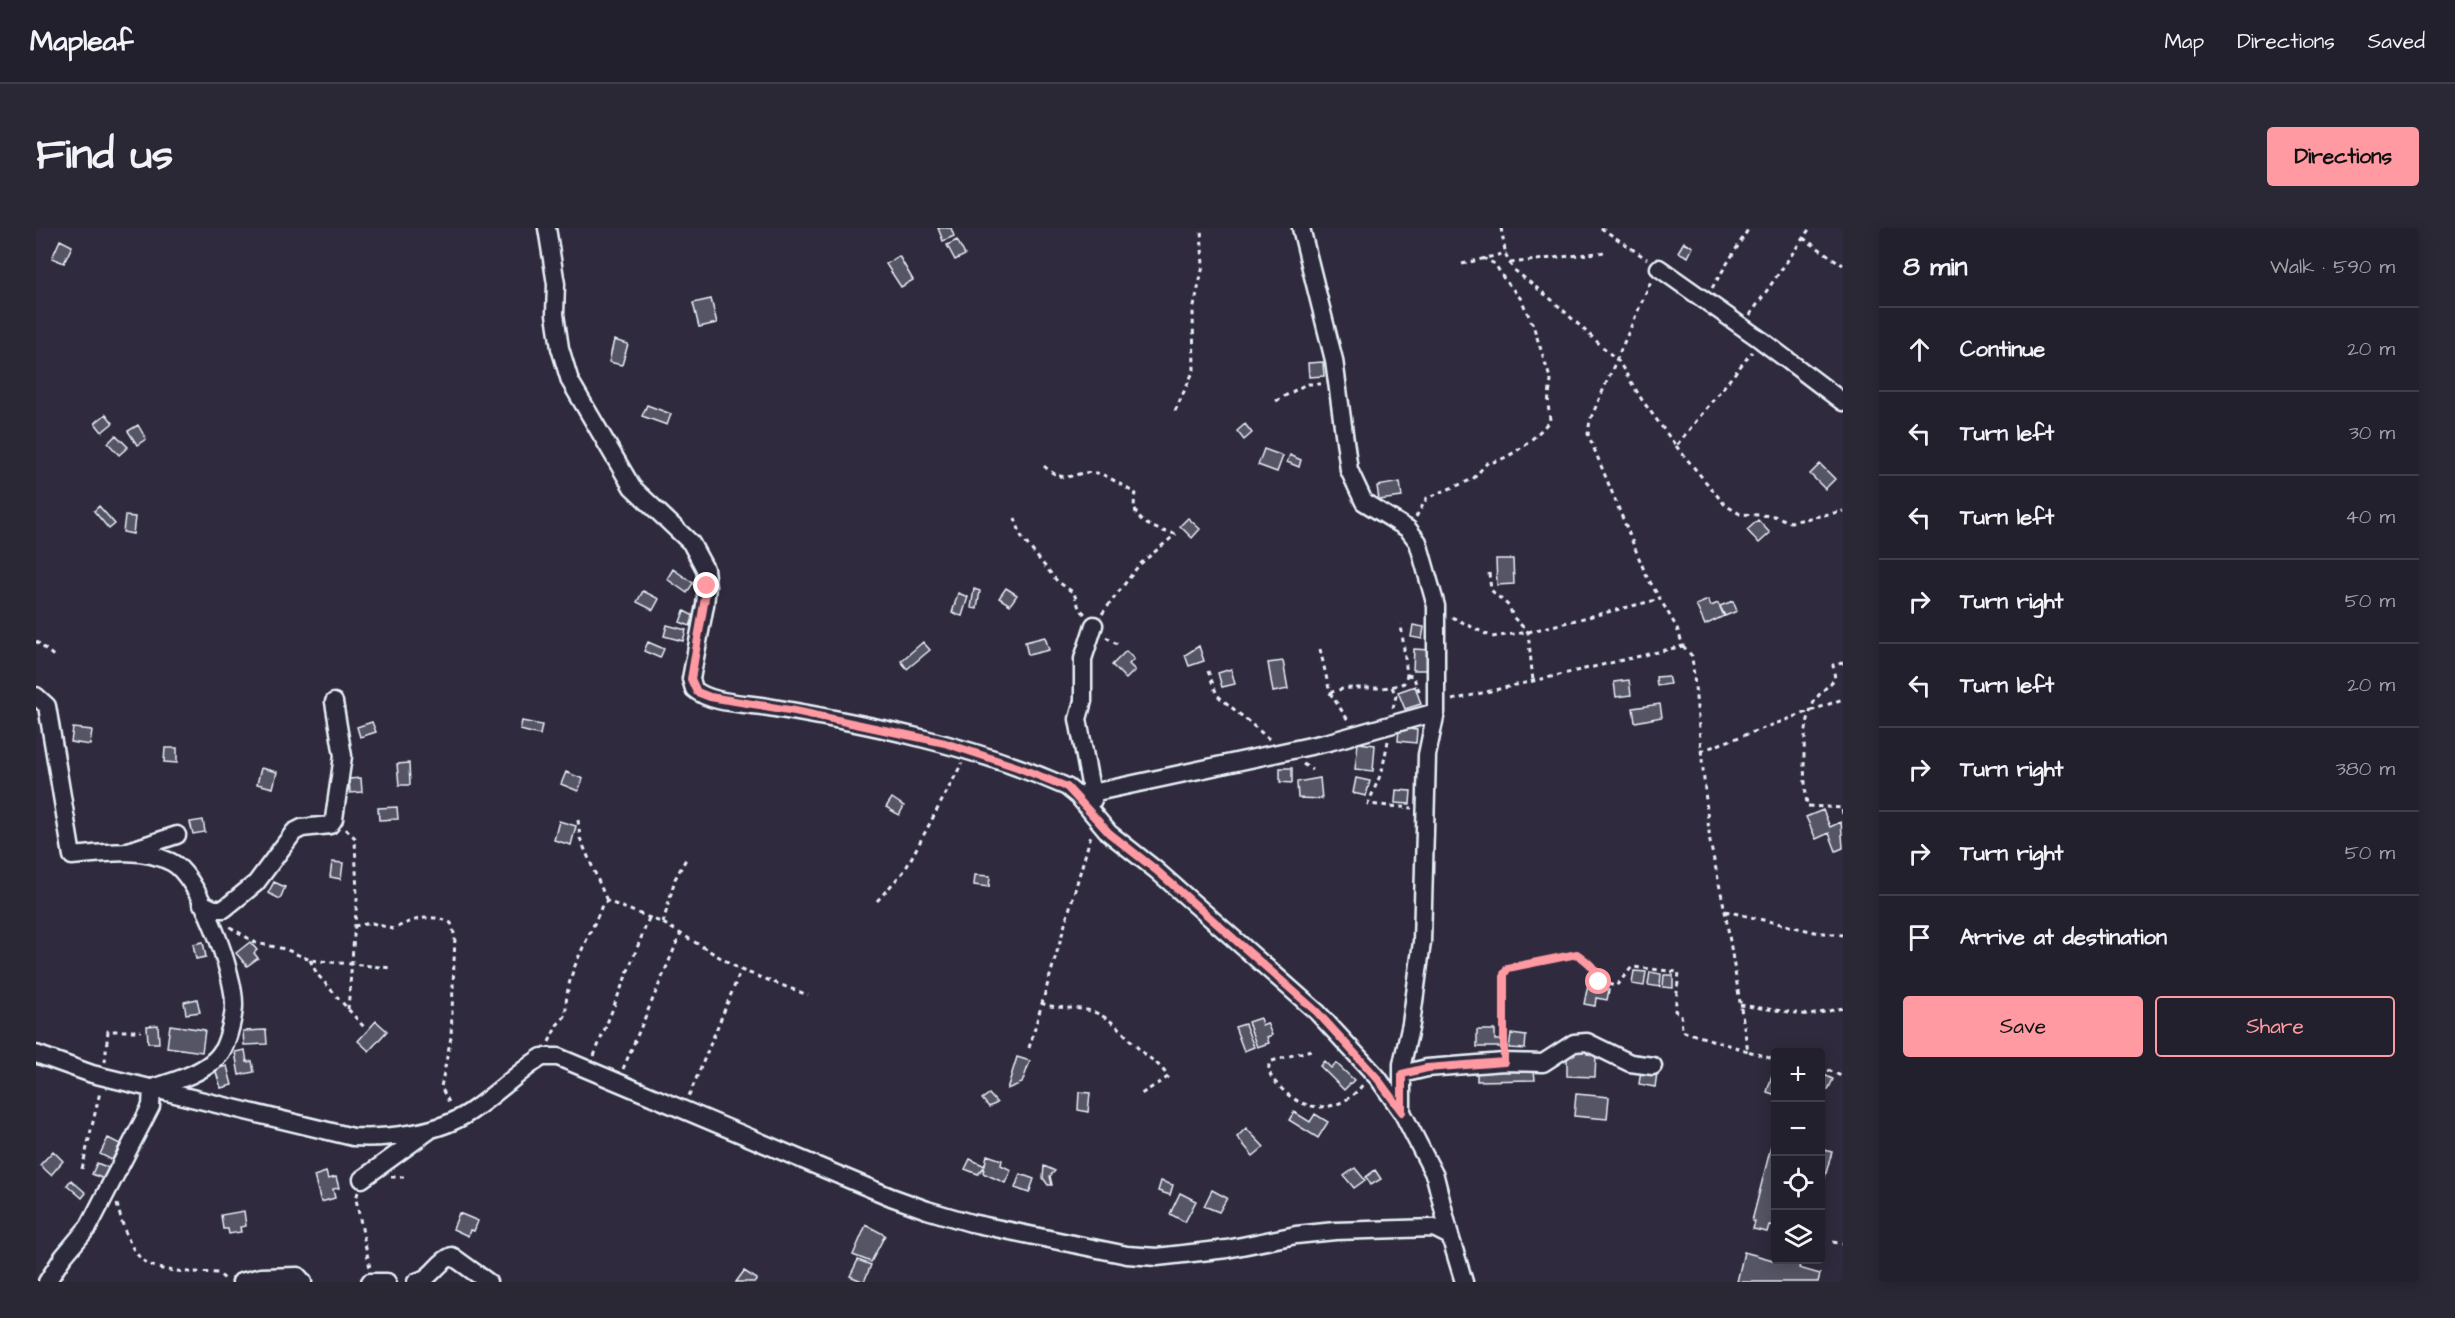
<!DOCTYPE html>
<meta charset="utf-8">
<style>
:root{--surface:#23202e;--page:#2b2836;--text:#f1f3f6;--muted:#a3a3aa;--line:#403e4a;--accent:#ff9aa2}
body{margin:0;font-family:"Architects Daughter",sans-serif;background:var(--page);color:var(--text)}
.controls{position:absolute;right:18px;bottom:18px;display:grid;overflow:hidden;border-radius:6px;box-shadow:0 3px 15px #0003}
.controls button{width:54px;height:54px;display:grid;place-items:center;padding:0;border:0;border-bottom:2px solid var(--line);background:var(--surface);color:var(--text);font:30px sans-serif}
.stop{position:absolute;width:18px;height:18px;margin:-14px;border:4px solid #ff9aa2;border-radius:50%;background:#fff}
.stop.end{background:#ff9aa2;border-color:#fff;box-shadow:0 2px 6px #0008}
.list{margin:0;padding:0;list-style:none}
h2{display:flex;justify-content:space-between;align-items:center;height:78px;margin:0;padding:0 24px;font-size:26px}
h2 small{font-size:20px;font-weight:400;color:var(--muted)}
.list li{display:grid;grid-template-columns:39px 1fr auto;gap:18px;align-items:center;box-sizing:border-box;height:84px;padding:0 24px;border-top:2px solid var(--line)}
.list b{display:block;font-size:22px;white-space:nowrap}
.list em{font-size:20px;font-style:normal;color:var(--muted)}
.actions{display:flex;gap:12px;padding:18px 24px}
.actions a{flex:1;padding:14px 0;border:2px solid var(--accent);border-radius:6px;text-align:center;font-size:21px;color:var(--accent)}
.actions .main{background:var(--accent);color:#111}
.icon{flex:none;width:33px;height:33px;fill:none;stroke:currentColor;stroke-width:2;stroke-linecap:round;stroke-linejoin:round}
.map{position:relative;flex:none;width:1807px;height:1054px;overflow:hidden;border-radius:6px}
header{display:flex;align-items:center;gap:36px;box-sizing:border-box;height:84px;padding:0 30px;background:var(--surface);border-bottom:2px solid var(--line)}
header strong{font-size:28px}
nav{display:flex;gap:33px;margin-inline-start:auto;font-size:21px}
.intro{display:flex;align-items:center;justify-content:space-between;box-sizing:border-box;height:144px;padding:0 36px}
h1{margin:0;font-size:42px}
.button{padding:15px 27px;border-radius:6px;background:var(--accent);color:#111;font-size:21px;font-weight:700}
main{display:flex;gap:36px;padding:0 36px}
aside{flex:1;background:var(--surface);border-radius:6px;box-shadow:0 3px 15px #0003}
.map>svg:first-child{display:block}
.building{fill:#575565;stroke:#e8f1f8;stroke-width:1.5}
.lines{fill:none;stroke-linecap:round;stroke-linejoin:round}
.minor-casing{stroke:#e8f1f8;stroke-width:21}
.path{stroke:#e8f1f8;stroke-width:3;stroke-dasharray:4.5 4.5;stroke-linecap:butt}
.minor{stroke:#2f2a3d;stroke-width:16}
.route{stroke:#ff9aa2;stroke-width:8}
</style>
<header>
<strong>Mapleaf</strong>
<nav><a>Map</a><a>Directions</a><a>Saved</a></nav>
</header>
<div class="intro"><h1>Find us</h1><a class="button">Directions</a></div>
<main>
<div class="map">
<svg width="1807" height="1054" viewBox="0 0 1807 1054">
<rect width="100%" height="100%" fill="#2f2a3d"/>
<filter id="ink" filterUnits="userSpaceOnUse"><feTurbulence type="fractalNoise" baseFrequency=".0167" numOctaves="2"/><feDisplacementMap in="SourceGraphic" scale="12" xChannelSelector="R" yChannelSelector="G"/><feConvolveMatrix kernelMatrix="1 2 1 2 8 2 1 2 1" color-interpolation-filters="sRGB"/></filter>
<g filter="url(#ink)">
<path class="building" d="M902,0H915L918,8L907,13Z
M24,12L36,18L28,35L16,30Z
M921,12L929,27L919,32L911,17Z
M1648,14L1657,19L1652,29L1642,24Z
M863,28L877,52L865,59L850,36Z
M675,71L681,95L663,99L657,75Z
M578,112L592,116L586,137L573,134Z
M1287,134L1288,148L1273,149L1272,135Z
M611,177L635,186L631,197L606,188Z
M70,186L77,195L66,204L59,195Z
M1209,196L1216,205L1208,212L1201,203Z
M102,197L110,211L101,217L92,203Z
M80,207L92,219L83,227L72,215Z
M1228,221L1247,228L1241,244L1222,237Z
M1254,227L1265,232L1263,239L1251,234Z
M1784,236L1799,251L1789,261L1774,246Z
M1364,254L1366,269L1343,272L1341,258Z
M63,278L79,296L73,301L58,283Z
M89,288L99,289L97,306L87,304Z
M1152,290L1164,301L1156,310L1144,298Z
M1722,292L1734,305L1723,315L1711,302Z
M1460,331H1477L1478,356L1461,357Z
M637,341L657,355L651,365L631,351Z
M970,360L981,367L974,377L963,370Z
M938,361L944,363L941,381L935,380Z
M607,363L623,371L617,382L601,374Z
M922,365L932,369L926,388L916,385Z
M1672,372L1675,378L1682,375L1688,388L1669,397L1660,377Z
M1697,373L1701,383L1689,388L1684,378Z
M648,383L658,388L654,398L644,394Z
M631,397L650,402L647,413L628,408Z
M1377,397L1388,399L1386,411L1375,409Z
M1009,409L1013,422L992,427L989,414Z
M612,414L628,421L624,430L608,423Z
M887,414L894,422L871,441L865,433Z
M1163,418L1168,433L1153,438L1149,427Z
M1378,421L1393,422V442H1377Z
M1090,423L1098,431L1093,436L1099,442L1090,451L1076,437Z
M1247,433L1252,461L1237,464L1232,435Z
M1195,441L1199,456L1186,459L1182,445Z
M1632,448L1634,456L1621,458L1620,449Z
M1593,452L1595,467L1580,469L1578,454Z
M1379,458L1385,476L1369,481L1362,464Z
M1624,476L1626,489L1599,494L1597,480Z
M486,493L506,497L504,507L484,502Z
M336,494L340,504L324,509L321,499Z
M37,500L56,502L54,517L35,514Z
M1363,500L1381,502L1380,515L1362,513Z
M1322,515L1339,517L1337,543L1319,541Z
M129,520H141V535L128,534Z
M373,535L374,557H363L361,536Z
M225,540L241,544L237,560L221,556Z
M1244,540H1256V555L1244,554Z
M530,544L547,551L542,563L525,556Z
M325,550L326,564L314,565L313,551Z
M1284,550L1286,571L1262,570L1261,554Z
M1320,550L1334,553L1330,568L1317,565Z
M1360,562L1375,563L1374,576L1359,575Z
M856,570L868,578L863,587L850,579Z
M361,579L362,591L343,592L342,580Z
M1787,582L1794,599L1805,594L1807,620L1800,623L1793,605L1780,611L1770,589Z
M167,592L169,604L157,606L154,594Z
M523,593L540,598L535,617L518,612Z
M296,634L307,635L305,651L294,649Z
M939,647L954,648L953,659L938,657Z
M238,654L249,659L244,671L232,665Z
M167,714L170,729L160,731L157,716Z
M214,714L221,722L218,725L222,730L211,738L200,725Z
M1598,743L1610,744L1608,758L1596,756Z
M1614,744L1625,746L1624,759L1612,757Z
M1628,747H1637V760L1627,759Z
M1552,757L1573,762L1571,772L1560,770L1559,778L1548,776Z
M161,771L164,784L150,786L148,774Z
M1224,790L1226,797L1231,795L1236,807L1231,809L1233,815L1221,819L1212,794Z
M340,793L351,803L333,823L322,813Z
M1209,796L1218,819L1208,823L1199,799Z
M122,797L123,815H112L111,798Z
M134,797L169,802L166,824L131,819Z
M230,802L231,816L208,817L207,803Z
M1441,802H1459V812H1466V819H1441Z
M1475,806L1490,808L1489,821L1473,820Z
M1539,821H1552L1551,826H1560L1559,849L1531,848V825H1539Z
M209,822L211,834L216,833L218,844L203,847L199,824Z
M981,829L994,833L986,855L971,861Z
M1288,833L1295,840L1300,835L1318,852L1308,862L1284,838Z
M191,838L196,857L185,860L179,841Z
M1498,842L1499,852L1441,853V843Z
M1605,842L1621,845L1619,859L1603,856Z
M1784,845L1797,851L1792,862L1784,859Z
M1736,847L1740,849V867L1731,864Z
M1043,864L1054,865L1052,884L1042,882Z
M953,866L961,875L953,879L946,871Z
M1540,866L1573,869L1571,891L1538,888Z
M1258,884L1274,894L1279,886L1292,894L1282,910L1253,892Z
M1210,900L1228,919L1217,928L1201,909Z
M1738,907L1740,990L1737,998L1733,997L1731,1004L1717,1001L1719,993H1716Z
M72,910L84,916L76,932L64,926Z
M1784,921L1796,924L1784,966Z
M17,923L27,933L15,947L4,937Z
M951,927L966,932L965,937L975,942L969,955L947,945Z
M934,931L949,938L942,946L929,941Z
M61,935L73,940L68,951L56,946Z
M1008,938L1019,943L1014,948L1016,957H1012L1007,950Z
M1319,940L1329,952L1318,960L1308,948Z
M1339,942L1345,951L1335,957L1330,949Z
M290,944L292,951L300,949L303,960L297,961L299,970L285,974L278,948Z
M984,946L998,951L993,965L979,960Z
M35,952L50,965L46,970L31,957Z
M1125,953L1137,957L1134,967L1122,963Z
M1176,962L1191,970L1183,984L1168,978Z
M1144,965L1160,973L1149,994L1134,986Z
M208,983L210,998L204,999L205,1004L193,1006L192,1001H187L185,987Z
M423,985L442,993L438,1003L434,1002L432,1008L417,1001Z
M830,997L849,1007L835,1034L817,1027Z
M1708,1024L1748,1035L1749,1032H1765L1763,1040L1784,1046L1782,1054H1701Z
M822,1032L835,1037L828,1054L814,1048Z
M708,1043L721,1051L719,1054H700Z"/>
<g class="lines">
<defs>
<path id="minor" d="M511,0L520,56L519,86L524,120L534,153L596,259L655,315L669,341L671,358L669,377L655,451L658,461C675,476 710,475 732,479C833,496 936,517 1031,559L1042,568L1073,605L1120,642L1281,784L1342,850L1366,884L1399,948L1414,1008
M1265,0L1298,132L1313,242L1328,274L1372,301L1382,314L1400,378V484L1391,527L1386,714L1375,796L1366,836V884
M1623,40L1725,112L1807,174
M0,468L11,478L36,628C69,625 104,619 135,634C163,647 199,747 198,777C198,789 192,811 187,821C176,843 137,854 116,860L115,878L53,998L27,1029L11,1054
M1042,568L1293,514L1400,484
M1057,572L1042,491L1047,473V431L1058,397
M92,623L141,607
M165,675L178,681H188L220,655L258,604L266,600L294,597L298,591L307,528L298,474
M0,826L56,846L317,909C353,911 403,905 434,884C456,869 475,851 497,835L506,829H522L855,969L891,982L935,995L1091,1027L1121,1029L1191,1021L1260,1007L1299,1003L1398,1000L1414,1008L1428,1054
M1366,846L1391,840L1468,834L1507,835L1538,815L1551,814L1594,835L1617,838
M326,951L394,902
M205,1054L225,1049L262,1048L267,1054
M334,1054H351
M380,1054C397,1050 401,1034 416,1028L452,1054"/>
</defs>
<use href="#minor" class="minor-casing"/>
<path class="path" d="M1465,0L1470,28L1477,41L1516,72L1583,134L1606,172L1640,218L1716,124
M1565,0L1611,31
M1767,10L1807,37
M1474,35L1569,24
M1426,36L1470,25
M1676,60L1713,0
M1714,87L1774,0
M1240,173L1270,156H1285
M1139,183L1158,142L1157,83L1167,38L1165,0
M1640,218L1689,277L1704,286L1738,288L1755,294L1807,283
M1008,238C1032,260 1037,241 1061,245C1071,247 1090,260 1100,266C1091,292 1118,302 1140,306
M1380,289L1391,270L1437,251L1451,235C1473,233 1501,209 1514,192L1512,176L1515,153L1497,97L1485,71L1468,51L1459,36L1447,30
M979,290L986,310L1021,353L1038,365L1043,380L1049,386
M1453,345L1455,362L1473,378L1477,389L1492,404L1497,453
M1066,386L1103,337L1140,306
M1416,389L1456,409L1492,404L1624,371
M1070,409L1081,416
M0,413L20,430
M1647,418L1656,428L1674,614L1689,683L1712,823L1740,832
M1284,421L1294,465L1312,492
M1807,435L1797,437L1799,451C1792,458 1781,467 1777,476C1764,508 1768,545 1771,578L1806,580L1807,586
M1172,443L1181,467L1233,511
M1371,447L1377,448L1384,465
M1356,459L1360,468L1357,480
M1294,465C1316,454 1341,466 1368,455L1371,447L1365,396
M1416,472L1647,418L1641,400L1610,347L1552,206L1554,192L1615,53
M1352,513L1346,543L1332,576L1376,580
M1665,523L1807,471
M1267,536L1276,542
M542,592L544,610L571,673
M310,601L319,610L321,671L312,781
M841,673L869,642L926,535
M1689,683L1779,704L1807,707
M627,695L639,651L650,631
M318,698L336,695L357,701C376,692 395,684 415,695L419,709L415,809L405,859L415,878
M194,699L220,715L249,721L274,732L355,740
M274,732L281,746L328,799
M1005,775C1020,781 1035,779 1051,782C1075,788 1086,804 1102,820C1113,831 1124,835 1132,849L1102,868
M1704,777L1774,787L1807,780
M513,814L521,797L530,787C528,745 552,715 566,677L571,673L627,695L705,742L772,767
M993,820L1055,607
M1468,820V746L1472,740L1541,726C1552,734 1561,740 1563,754L1580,758L1596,739L1643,744L1639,783L1645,786L1646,803L1712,823
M1275,822L1236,833L1233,836C1232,847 1237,852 1245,860C1270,887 1306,885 1328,855
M558,828L613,690
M69,834L72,803H105
M1784,838L1807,849
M587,841L645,705
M653,868L705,742
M46,941L64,864
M355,949H368
M322,964L320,971L334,1040
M81,976C99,1048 115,1042 182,1045L190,1052
M1797,1014L1807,1016"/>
<use href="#minor" class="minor"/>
</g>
</g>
<g class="lines" filter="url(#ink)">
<path class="route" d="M671,358L655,451L661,464L674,469L759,483L909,515L981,539L1031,559L1073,605L1120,642L1281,784L1341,850L1366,884V846L1391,840L1468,834V746L1472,740L1541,726C1552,734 1561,740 1563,754"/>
</g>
</svg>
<div class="controls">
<button>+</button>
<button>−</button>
<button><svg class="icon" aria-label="locate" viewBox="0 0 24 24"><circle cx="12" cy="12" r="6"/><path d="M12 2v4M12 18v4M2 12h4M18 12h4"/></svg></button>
<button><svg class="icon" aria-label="layers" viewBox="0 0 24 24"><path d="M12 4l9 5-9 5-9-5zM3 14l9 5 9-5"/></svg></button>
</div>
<div class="stop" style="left:1563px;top:754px"></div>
<div class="stop end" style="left:671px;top:358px"></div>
</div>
<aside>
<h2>8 min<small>Walk · 590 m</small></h2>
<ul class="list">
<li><svg class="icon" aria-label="ahead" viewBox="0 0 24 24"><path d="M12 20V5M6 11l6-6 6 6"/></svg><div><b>Continue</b></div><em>20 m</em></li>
<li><svg class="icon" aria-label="left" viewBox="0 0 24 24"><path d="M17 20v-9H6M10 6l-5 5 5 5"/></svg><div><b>Turn left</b></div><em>30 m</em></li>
<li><svg class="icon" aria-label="left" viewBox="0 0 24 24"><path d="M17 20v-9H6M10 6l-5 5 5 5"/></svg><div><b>Turn left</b></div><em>40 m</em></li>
<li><svg class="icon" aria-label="right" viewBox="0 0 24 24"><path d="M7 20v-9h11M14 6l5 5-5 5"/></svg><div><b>Turn right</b></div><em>50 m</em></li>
<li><svg class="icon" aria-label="left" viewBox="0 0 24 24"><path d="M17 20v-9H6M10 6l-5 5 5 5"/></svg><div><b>Turn left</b></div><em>20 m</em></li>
<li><svg class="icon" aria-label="right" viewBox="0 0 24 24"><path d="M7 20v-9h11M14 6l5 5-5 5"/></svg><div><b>Turn right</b></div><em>380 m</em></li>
<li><svg class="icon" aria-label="right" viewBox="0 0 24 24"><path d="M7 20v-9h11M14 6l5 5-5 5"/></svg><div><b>Turn right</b></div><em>50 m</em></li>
<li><svg class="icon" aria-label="arrive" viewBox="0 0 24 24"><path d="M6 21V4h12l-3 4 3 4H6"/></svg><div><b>Arrive at destination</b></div></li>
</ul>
<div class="actions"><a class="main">Save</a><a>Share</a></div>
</aside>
</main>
